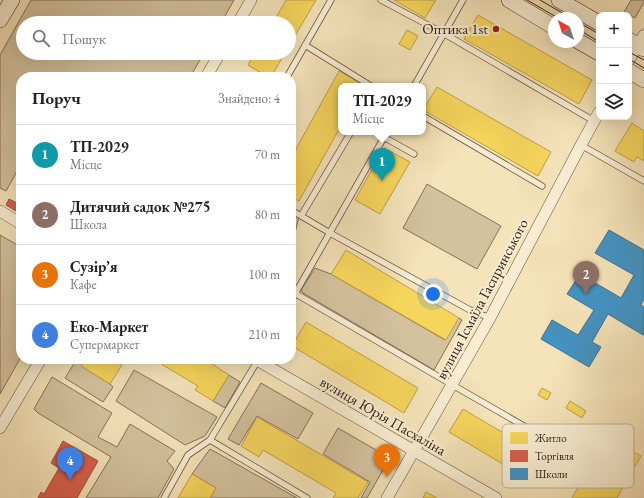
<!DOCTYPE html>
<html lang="uk">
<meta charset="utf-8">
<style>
:root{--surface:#fff;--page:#f2f2f2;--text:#222;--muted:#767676;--line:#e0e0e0;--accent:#1a73e8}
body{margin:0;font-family:"EB Garamond",serif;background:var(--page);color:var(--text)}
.controls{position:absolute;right:12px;top:12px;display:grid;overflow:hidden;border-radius:8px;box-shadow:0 4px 16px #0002}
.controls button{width:36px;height:36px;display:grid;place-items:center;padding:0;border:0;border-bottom:1px solid var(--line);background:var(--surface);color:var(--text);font:20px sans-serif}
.compass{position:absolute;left:548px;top:12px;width:36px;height:36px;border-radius:50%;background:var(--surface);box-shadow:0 4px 16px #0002;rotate:321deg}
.you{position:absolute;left:433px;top:294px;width:14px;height:14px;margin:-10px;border:3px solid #fff;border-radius:50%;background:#1a73e8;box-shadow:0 0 0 6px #1a73e833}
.badge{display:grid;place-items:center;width:26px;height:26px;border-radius:50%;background:var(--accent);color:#fff;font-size:13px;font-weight:700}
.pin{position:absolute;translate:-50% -33px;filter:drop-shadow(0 1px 2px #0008)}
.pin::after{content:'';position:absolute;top:21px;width:14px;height:12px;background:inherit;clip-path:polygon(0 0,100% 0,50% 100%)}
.popup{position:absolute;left:338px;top:83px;width:88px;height:52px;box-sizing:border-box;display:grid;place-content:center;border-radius:8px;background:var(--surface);filter:drop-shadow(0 1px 3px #0005);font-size:13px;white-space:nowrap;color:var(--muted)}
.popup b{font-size:15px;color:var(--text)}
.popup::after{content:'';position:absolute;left:50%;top:100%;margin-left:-8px;border:8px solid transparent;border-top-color:var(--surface)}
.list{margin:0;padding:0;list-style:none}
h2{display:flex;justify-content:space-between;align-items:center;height:52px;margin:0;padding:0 16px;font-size:17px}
h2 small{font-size:13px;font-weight:400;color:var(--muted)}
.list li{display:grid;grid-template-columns:26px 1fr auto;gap:12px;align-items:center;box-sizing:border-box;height:60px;padding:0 16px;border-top:1px solid var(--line)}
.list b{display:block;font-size:15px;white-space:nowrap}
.list p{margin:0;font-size:13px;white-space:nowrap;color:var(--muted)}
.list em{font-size:13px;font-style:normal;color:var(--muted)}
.icon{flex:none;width:22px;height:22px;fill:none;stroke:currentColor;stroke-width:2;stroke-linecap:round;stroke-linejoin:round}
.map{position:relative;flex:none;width:644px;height:498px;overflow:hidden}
.search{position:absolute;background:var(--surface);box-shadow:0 4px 16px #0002;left:16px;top:16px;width:280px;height:44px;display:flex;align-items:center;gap:10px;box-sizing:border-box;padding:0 14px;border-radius:22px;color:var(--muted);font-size:15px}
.panel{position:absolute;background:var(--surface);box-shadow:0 4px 16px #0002;left:16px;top:72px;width:280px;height:292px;border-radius:16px}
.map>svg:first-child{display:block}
.green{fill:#d4c29e;stroke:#84715b}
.homes{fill:#f6d55c;stroke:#bc9f48}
.shops{fill:#d6604d;stroke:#a54d3d}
.schools{fill:#4393c3;stroke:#3e7090}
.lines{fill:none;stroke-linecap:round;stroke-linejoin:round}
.lane-casing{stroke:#645140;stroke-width:7}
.street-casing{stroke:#645140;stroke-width:12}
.secondary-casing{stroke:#342018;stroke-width:16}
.lane{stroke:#f8edd2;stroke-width:5.5}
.street{stroke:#f8edd2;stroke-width:11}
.secondary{stroke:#f8edd2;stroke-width:15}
.tram{stroke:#342018;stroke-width:1}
.poi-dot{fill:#8f2418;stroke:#f8edd2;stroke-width:1.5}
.labels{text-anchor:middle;stroke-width:4;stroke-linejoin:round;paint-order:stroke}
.poi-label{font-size:15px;fill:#342018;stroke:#f8edd2;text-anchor:end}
.street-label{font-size:15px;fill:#342018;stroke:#f8edd2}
.key{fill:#f8edd2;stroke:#bdb09a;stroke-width:1}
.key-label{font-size:11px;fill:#342018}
</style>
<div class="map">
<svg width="644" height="498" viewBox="0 0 644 498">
<rect width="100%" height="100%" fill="#f5e3b9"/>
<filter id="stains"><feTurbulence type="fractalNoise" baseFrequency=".005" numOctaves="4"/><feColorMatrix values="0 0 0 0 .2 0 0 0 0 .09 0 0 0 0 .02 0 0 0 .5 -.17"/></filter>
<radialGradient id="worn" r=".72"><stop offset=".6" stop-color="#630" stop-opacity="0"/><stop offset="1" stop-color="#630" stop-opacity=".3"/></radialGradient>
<path class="green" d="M31,0H234L221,23H23V53H204L190,77H21V164L6,191L0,188V55Z
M631,0H644V2L635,18L624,12Z
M427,184L501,226L477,269L403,228Z
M291,212L299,217L291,248Z
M0,235L21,247V357L0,394Z
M315,268L331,274L445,340L459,318L462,320L434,370L303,293L301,290Z
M77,359H86L82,366L110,384L113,387L103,402L65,378Z
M134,370L217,417L205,436L185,445L116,401Z
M229,375L240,382L225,408L213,401Z
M52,377L112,413L98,437L117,447L130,424L175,451L167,461L174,469L158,498H86L111,457L38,413L34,409Z
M261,383L313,413L298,439L257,416L239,445L228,439Z
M338,428L390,458L367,498H361L370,482L323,454Z
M210,449L297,498H210L216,488L192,474Z"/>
<path class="homes" d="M286,0H316L289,46V23H273Z
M394,0H436L425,18Z
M478,15L592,80L579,104L464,39Z
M407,30L418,36L410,50L399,44Z
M255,53H285L271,77H268L248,65Z
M339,71L364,85V86H341V126L299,201L291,197V158Z
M437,87L551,152L538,176L423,110Z
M632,123L644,131V161L637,157L634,162L615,151Z
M384,148L410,162L380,214L355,200Z
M346,250L459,318L446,340L331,274Z
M306,322L418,388L404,413L292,346Z
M86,359H118L116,362L122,365L110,384L81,366Z
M153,359H204L229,375L213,401L195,390L198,386Z
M542,388L551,393L547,400L538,395Z
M570,401L586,411L582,418L566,408Z
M463,409L552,462L538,485L449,432Z
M257,417L368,482L358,498H333L336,493L263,450L259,457L241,446Z
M616,442L641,456L617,498H572L584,477L594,482Z
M192,474L216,488L210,498H178Z
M426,492L437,498H423Z"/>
<path class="shops" d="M9,199L21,205V214L6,205Z
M63,441L98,461L77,498H38L41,492L44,494L59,468L51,463Z"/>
<path class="schools" d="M609,230L644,250V299L641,305L644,307V334L643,335L608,314L592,342L601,347L589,367L541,339L552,320L578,335L594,310L567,294L580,274L621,298L634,275L595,253Z"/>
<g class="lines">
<defs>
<path id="lane" d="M381,0L443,33L594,121
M305,45L371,86
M287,77L331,0
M414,86L463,0
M423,116L542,186
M384,138L389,140L414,154
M581,145L644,181
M291,210L330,233L470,310L490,318
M301,216L351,132
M291,291L463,391L564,449
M291,301L387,132
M210,440L307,498
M164,498L188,455L210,440L258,360"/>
<path id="street" d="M238,23L251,0
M629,60L644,35
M206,77L220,53
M0,211L21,224
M255,359L496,498
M0,428L41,359
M387,498L490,318L581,145L599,112"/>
<path id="secondary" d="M509,0L554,27
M559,0L599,23
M0,20L12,0
M629,40L644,49
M578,41L599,53
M629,71L644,80"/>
</defs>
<use href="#lane" class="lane-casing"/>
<use href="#street" class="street-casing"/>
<use href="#secondary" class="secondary-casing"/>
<use href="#lane" class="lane"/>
<use href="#street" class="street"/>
<use href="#secondary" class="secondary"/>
<path class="tram" d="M527,0L558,18
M540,0L571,18
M578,22L599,34
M578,29L599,42
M629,52L644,60
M629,59L644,68"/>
</g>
<circle class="poi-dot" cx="496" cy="29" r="4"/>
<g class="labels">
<g class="poi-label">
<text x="488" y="34">Оптика 1st</text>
</g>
<g class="street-label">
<text transform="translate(482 299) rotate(-62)" y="5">вулиця Ісмаїла Гаспринського</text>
<text transform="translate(383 416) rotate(30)" y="5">вулиця Юрія Пасхаліна</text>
</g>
</g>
<rect x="502" y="424" width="132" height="64" rx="6" class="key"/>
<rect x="510" y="432" width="18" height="12" fill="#f6d55c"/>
<rect x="510" y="450" width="18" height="12" fill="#d6604d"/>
<rect x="510" y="468" width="18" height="12" fill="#4393c3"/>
<g class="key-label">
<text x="535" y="442">Житло</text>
<text x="535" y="460">Торгівля</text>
<text x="535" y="478">Школи</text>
</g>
<rect width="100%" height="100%" filter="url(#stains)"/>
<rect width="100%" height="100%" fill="url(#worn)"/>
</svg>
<div class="controls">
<button>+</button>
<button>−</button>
<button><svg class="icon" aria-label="layers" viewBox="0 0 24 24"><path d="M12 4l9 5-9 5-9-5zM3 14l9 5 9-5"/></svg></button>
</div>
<svg class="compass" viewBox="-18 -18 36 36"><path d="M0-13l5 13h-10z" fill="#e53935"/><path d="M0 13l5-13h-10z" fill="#767676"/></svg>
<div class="you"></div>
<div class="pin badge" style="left:382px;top:181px;background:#0f9aa8">1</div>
<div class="popup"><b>ТП-2029</b>Місце</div>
<div class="pin badge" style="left:586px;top:294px;background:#8d6e63">2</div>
<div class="pin badge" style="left:387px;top:477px;background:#e8710a">3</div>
<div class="pin badge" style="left:70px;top:480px;background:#3f7fe0">4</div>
<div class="search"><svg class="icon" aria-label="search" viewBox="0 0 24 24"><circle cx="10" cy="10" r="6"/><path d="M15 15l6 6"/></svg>Пошук</div>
<section class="panel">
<h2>Поруч<small>Знайдено: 4</small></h2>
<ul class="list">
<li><span class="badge" style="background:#0f9aa8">1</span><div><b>ТП-2029</b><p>Місце</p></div><em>70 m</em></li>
<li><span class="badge" style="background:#8d6e63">2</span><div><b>Дитячий садок №275</b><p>Школа</p></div><em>80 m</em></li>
<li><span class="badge" style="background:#e8710a">3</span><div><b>Сузір’я</b><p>Кафе</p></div><em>100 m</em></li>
<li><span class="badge" style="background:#3f7fe0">4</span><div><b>Еко-Маркет</b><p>Супермаркет</p></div><em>210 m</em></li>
</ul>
</section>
</div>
